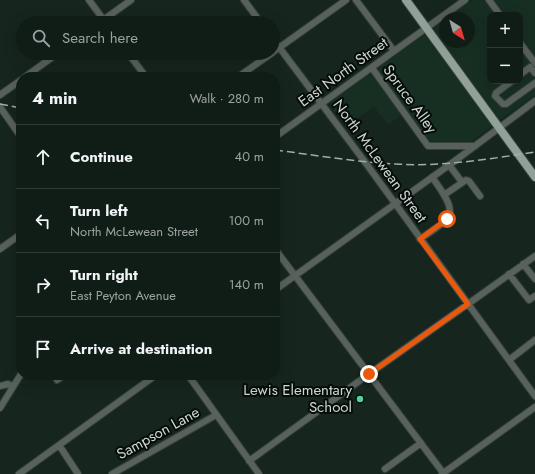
<!DOCTYPE html>
<meta charset="utf-8">
<style>
:root{--surface:#101c16;--page:#19251f;--text:#f1f3f6;--muted:#9ca1a1;--line:#303a35}
body{margin:0;font-family:Jost,sans-serif;background:var(--page);color:var(--text)}
.controls{position:absolute;right:12px;top:12px;display:grid;overflow:hidden;border-radius:8px;box-shadow:0 4px 16px #0002}
.controls button{width:36px;height:36px;display:grid;place-items:center;padding:0;border:0;border-bottom:1px solid var(--line);background:var(--surface);color:var(--text);font:20px sans-serif}
.compass{position:absolute;left:439px;top:12px;width:36px;height:36px;border-radius:50%;background:var(--surface);box-shadow:0 4px 16px #0002;rotate:143deg}
.stop{position:absolute;width:12px;height:12px;margin:-9px;border:3px solid #ea580c;border-radius:50%;background:#fff}
.stop.end{background:#ea580c;border-color:#fff;box-shadow:0 1px 4px #0008}
.list{margin:0;padding:0;list-style:none}
h2{display:flex;justify-content:space-between;align-items:center;height:52px;margin:0;padding:0 16px;font-size:17px}
h2 small{font-size:13px;font-weight:400;color:var(--muted)}
.list li{display:grid;grid-template-columns:26px 1fr auto;gap:12px;align-items:center;box-sizing:border-box;height:64px;padding:0 16px;border-top:1px solid var(--line)}
.list b{display:block;font-size:15px;white-space:nowrap}
.list p{margin:0;font-size:13px;white-space:nowrap;color:var(--muted)}
.list em{font-size:13px;font-style:normal;color:var(--muted)}
.icon{flex:none;width:22px;height:22px;fill:none;stroke:currentColor;stroke-width:2;stroke-linecap:round;stroke-linejoin:round}
.map{position:relative;flex:none;width:535px;height:474px;overflow:hidden}
.search{position:absolute;background:var(--surface);box-shadow:0 4px 16px #0002;left:16px;top:16px;width:264px;height:44px;display:flex;align-items:center;gap:10px;box-sizing:border-box;padding:0 14px;border-radius:22px;color:var(--muted);font-size:15px}
.panel{position:absolute;background:var(--surface);box-shadow:0 4px 16px #0002;left:16px;top:72px;width:264px;height:308px;border-radius:16px}
.map>svg:first-child{display:block}
.built{fill:#172e22;fill-rule:evenodd}
.lines{fill:none;stroke-linecap:round;stroke-linejoin:round}
.minor-casing{stroke:#33413a;stroke-width:8}
.major-casing{stroke:#33413a;stroke-width:10}
.minor{stroke:#59615d;stroke-width:6}
.major{stroke:#92a198;stroke-width:8}
.rail{stroke:#a2aea7;stroke-width:1.5;stroke-dasharray:8 4;stroke-linecap:butt}
.route{stroke:#ea580c;stroke-width:5}
.poi-dot{fill:#51d398;stroke:#060c09;stroke-width:1.5}
.labels{text-anchor:middle;stroke-width:4;stroke-linejoin:round;paint-order:stroke}
.street-label{font-size:15px;fill:#cdd7d1;stroke:#060c09}
.poi-label{font-size:15px;fill:#cdd7d1;stroke:#060c09;text-anchor:end}
</style>
<div class="map">
<svg width="535" height="474" viewBox="0 0 535 474">
<rect width="100%" height="100%" fill="#16251d"/>
<path class="built" d="M472,0H535V95L460,149H426L402,115L388,125L374,107L346,126L329,103L445,20V42H469V18H447ZM490,15H520V81H490Z"/>
<g class="lines">
<defs>
<path id="minor" d="M89,0L106,23
M244,0L261,23
M356,0L394,51
M489,0L500,15
M99,23L131,0
M273,39L365,162L535,396
M520,43L535,63
M273,52L346,0
M128,53L146,77
M372,68L428,146H475
M520,75L530,67L535,73
M25,77L58,53
M238,77L272,53
M512,81L496,93L495,96L503,104H506L535,83
M0,95L21,80
M0,107L21,137
M275,137L465,0
M449,165L462,182
M444,195L466,180L469,181L480,196
M420,239C427,234 447,222 449,216C454,205 438,186 432,177
M0,249L21,234
M275,249L444,474
M523,264L535,279
M509,274L529,300L535,296
M275,290L452,163L535,101
M509,360L535,340
M188,375L259,474
M57,380L64,375
M0,386L8,384L13,387
M0,408L21,374
M59,445L78,474
M249,461L369,374L468,304L535,256
M385,469L421,443
M19,474L156,375
M112,474L216,415
M442,474L535,407"/>
<path id="major" d="M406,0L535,177"/>
</defs>
<use href="#minor" class="minor-casing"/>
<use href="#major" class="major-casing"/>
<use href="#minor" class="minor"/>
<use href="#major" class="major"/>
<path class="rail" d="M0,104L21,108
M275,150C315,155 355,162 396,164C442,167 489,159 535,152"/>
</g>
<g class="lines">
<path class="route" d="M369,374L468,304L420,239L447,219"/>
</g>
<circle class="poi-dot" cx="360" cy="399" r="4"/>
<g class="labels">
<g class="street-label">
<text transform="translate(343 72) rotate(-36)" y="5">East North Street</text>
<text transform="translate(410 99) rotate(54)" y="5">Spruce Alley</text>
<text transform="translate(380 161) rotate(54)" y="5">North McLewean Street</text>
<text transform="translate(158 433) rotate(-29)" y="5">Sampson Lane</text>
</g>
<g class="poi-label">
<text x="352" y="395">Lewis Elementary<tspan x="352" dy="17">School</tspan></text>
</g>
</g>
</svg>
<div class="controls">
<button>+</button>
<button>−</button>
</div>
<svg class="compass" viewBox="-18 -18 36 36"><path d="M0-13l5 13h-10z" fill="#e53935"/><path d="M0 13l5-13h-10z" fill="#9ca1a1"/></svg>
<div class="stop" style="left:447px;top:219px"></div>
<div class="stop end" style="left:369px;top:374px"></div>
<div class="search"><svg class="icon" aria-label="search" viewBox="0 0 24 24"><circle cx="10" cy="10" r="6"/><path d="M15 15l6 6"/></svg>Search here</div>
<section class="panel">
<h2>4 min<small>Walk · 280 m</small></h2>
<ul class="list">
<li><svg class="icon" aria-label="ahead" viewBox="0 0 24 24"><path d="M12 20V5M6 11l6-6 6 6"/></svg><div><b>Continue</b></div><em>40 m</em></li>
<li><svg class="icon" aria-label="left" viewBox="0 0 24 24"><path d="M17 20v-9H6M10 6l-5 5 5 5"/></svg><div><b>Turn left</b><p>North McLewean Street</p></div><em>100 m</em></li>
<li><svg class="icon" aria-label="right" viewBox="0 0 24 24"><path d="M7 20v-9h11M14 6l5 5-5 5"/></svg><div><b>Turn right</b><p>East Peyton Avenue</p></div><em>140 m</em></li>
<li><svg class="icon" aria-label="arrive" viewBox="0 0 24 24"><path d="M6 21V4h12l-3 4 3 4H6"/></svg><div><b>Arrive at destination</b></div></li>
</ul>
</section>
</div>
